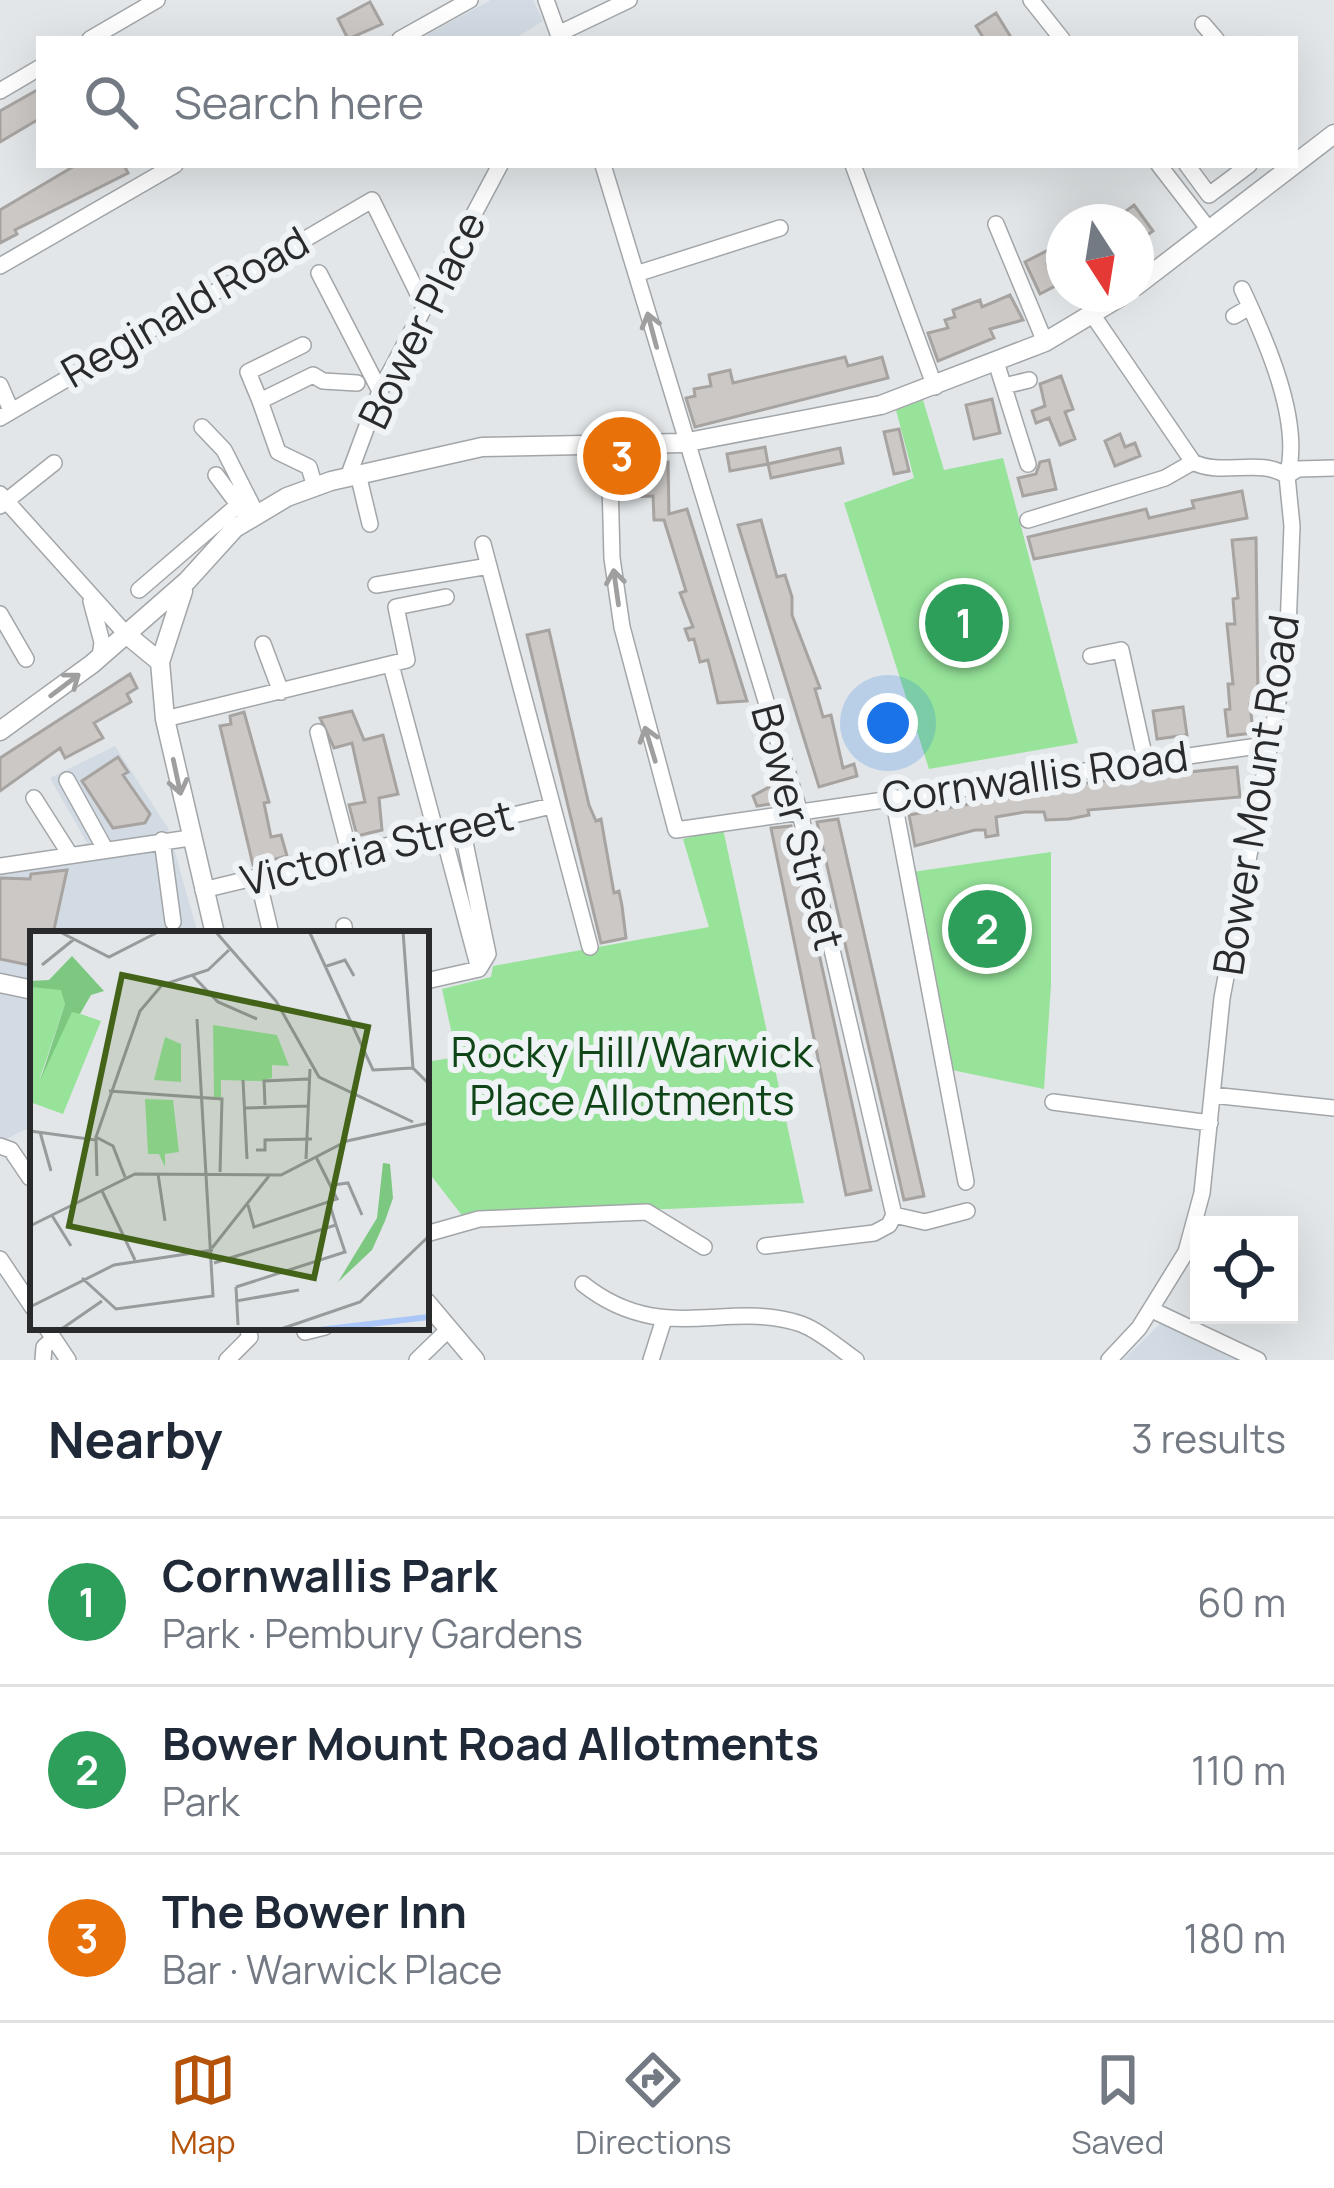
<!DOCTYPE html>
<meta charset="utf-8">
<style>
:root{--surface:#fff;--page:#f6f6f7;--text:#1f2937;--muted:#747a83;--line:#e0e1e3;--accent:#b45309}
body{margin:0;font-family:Manrope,sans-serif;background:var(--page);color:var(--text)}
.controls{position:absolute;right:36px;bottom:36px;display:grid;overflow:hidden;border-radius:0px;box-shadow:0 12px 48px #0002}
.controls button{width:108px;height:108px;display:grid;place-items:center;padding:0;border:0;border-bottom:3px solid var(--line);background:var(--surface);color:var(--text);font:60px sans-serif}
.compass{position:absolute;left:1046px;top:204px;width:108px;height:108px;border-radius:50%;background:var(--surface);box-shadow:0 12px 48px #0002;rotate:168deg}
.you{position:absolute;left:888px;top:723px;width:42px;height:42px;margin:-30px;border:9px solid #fff;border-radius:50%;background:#1a73e8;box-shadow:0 0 0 18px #1a73e833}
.badge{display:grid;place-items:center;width:78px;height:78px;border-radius:50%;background:var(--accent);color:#fff;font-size:39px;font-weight:700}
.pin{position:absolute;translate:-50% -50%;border:6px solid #fff;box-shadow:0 3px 12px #0006}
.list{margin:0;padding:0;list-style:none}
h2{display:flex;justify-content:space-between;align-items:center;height:156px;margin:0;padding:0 48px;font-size:51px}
h2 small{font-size:39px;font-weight:400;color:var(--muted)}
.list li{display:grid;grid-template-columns:78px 1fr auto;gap:36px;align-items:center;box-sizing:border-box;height:168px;padding:0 48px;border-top:3px solid var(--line)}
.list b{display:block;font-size:45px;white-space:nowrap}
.list p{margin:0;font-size:39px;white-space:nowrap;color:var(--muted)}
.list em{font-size:39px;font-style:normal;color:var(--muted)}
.icon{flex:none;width:66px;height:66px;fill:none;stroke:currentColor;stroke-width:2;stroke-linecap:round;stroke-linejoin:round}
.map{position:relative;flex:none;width:1334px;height:1360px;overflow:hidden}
.search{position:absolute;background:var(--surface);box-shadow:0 12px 48px #0002;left:36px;right:36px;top:36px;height:132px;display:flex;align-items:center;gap:30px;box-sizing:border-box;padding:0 42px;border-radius:0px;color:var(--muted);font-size:45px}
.sheet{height:660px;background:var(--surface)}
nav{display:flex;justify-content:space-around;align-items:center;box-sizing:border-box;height:168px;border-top:3px solid var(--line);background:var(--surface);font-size:33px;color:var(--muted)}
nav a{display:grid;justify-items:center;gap:6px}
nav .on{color:var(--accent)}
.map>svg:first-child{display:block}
.built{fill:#d2dbe3}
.green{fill:#96e399}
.building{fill:#cbc8c5;stroke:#a7a3a0;stroke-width:3}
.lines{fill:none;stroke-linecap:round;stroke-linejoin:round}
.minor-casing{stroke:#a3a6a9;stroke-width:18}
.major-casing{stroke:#a3a6a9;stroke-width:21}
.minor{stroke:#fff;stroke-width:15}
.major{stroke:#fff;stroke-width:18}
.oneway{stroke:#9f9fa0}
.labels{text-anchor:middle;stroke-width:12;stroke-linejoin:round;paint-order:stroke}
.street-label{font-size:42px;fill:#292a2b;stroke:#eff3f6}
.park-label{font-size:42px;fill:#104617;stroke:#eff3f6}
.inset-river{fill:none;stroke:#abc7f9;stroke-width:6}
.inset-road{fill:none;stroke:#989b9c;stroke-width:3}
.view{fill:#436319;fill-opacity:0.15;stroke:#436319;stroke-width:6}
.inset-edge{fill:none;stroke:#292a2b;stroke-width:6}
</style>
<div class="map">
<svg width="1334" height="1360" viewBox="0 0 1334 1360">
<rect width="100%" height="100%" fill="#e2e6e8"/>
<path class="built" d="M491,0H533L543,21L514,39H419Z
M115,746L168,828L198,934H33V1126L0,1142V863L87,843L50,778Z
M1162,1322L1238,1360H1123Z"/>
<path class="green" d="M923,400L944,470L1003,458L1078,743L929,769L844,503L914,478L896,410Z
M723,829L804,1203L464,1218L426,1169V1062L457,1057L442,989L491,977L493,966L709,927L683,839Z
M1051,852V985L1044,1089L952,1070L912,872Z"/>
<path class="building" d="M370,2L382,24L348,39L338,19Z
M996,13L1012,39H984L976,26Z
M39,89V119L0,142V111Z
M76,165H124L128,173L15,230L17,234L0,243V210Z
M1134,205L1153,231L1136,243V222H1111Z
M1058,245L1063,255L1047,264L1057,285L1040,294L1025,262Z
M1010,295L1023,320L990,329L994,338L938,361L928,333L948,328L945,320L955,317L953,310L980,300L982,307Z
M845,357L848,366L882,357L888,378L695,427L686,398L695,396L694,389L711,386L709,375L730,370L733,383Z
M1061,376L1073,409L1065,412L1075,439L1060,445L1049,418L1036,423L1032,411L1045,406L1040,384Z
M992,399L1000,433L974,439L966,405Z
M899,429L909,471L894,474L884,432Z
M1120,434L1125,447L1135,443L1140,456L1115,466L1105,441Z
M765,447L768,464L730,471L727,454Z
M840,448L843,463L771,478L768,464Z
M657,457V462H668L669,514L687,509L747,701L718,703L708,660L700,662L694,639L689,640L685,629L693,627L680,593L686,591L664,520H654L653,496L624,497L621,458Z
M1049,460L1056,489L1023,496L1018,478L1036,474L1040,462Z
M1242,491L1247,518L1034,559L1028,537L1146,509L1149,518L1194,508L1192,501Z
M761,520L777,577L785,575L792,597V615L820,688L815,689L823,717L831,715L843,768L854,764L857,776L819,787L738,525Z
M1256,538L1258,703L1250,704L1253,733L1228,736L1225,710L1230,709L1228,684H1233L1227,624H1235L1233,599L1238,598L1232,540Z
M549,630L589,805L596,821L601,819L614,893L619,891L622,906L626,938L601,943L527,635Z
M130,674L137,688L127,694L131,702L94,723L103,738L65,758L60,748L0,791V758Z
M1183,707L1187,735L1157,739L1153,711Z
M352,711L364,740L383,735L398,794L379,798L382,830L357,836L349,805L365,802L352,743L334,748L320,718Z
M244,712L269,802L264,803L271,837L281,835L287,856L253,865L220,726L231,724L230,716Z
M118,757L128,772L123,775L150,814L145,823L113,828L82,781Z
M1237,767L1240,797L1088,810L1089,815L1069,819L1046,820L1044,812H1025L996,817L998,835L986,837L985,830H975L915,846L909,815L1085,783Z
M778,782L784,802L757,806L753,796Z
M838,819L924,1196L904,1200L817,822Z
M791,826L871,1190L846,1195L771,828Z
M67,870L53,934H33V966L0,959V878L30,879L31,874Z"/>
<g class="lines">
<defs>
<path id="minor" d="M546,0L560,39
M1031,0L1062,39
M1203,24L1216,39
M558,34L629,0
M90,39L157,0
M400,39L470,0
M0,91L39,68
M603,165L800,813L894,1215
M853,165L935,387
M1159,165L1210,231
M1187,165L1209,195L1249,165
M996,224L1045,342
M0,266L175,165
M319,273L380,391
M636,274L780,228
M1242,289C1265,338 1303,422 1287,476
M1234,316L1250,307
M1094,317L1193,462C1221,477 1261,457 1287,476L1292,526L1287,654L1222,998L1202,1193L1186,1252L1139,1328L1109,1360
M996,362L1028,464
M0,385L10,408
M1004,386L1029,380
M260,401L248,372L303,345
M0,418L372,200L425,308
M202,427L224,450L257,515
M609,443L612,558L622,627L676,830L1272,744
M358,474L370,524
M216,475L243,511
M1287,476L1298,469L1334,468
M348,477L380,391L500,165
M315,487L309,467L278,452L260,401L313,375L323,381L357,383
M0,494L126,634
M0,506L54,463
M1028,520L1165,478L1193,462
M483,544L590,947
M376,585L489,566
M139,590L238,505
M91,601L102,642L100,657
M0,614L26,659
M263,644L281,692
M1091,656L1121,650L1145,759
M391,665L436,833
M165,719L407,660L396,607L446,597
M318,732L350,855
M67,780L104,847
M893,797L966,1182
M34,798L69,853
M462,828L488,954L479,969
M162,840L173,922
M446,845L479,969
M0,866L190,838
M258,879L271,934
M203,890L551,806
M344,926L345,934
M426,981L479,969
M1212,1095L1334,1108
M1053,1102L1210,1123
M0,1146L11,1150L30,1178
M426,1234L479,1219L647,1212L704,1247
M765,1246L874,1233L889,1225L894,1215L925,1222L967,1211
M0,1259L33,1308
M583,1284C662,1347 727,1299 801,1324C820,1331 839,1348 856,1360
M1152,1310L1258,1360
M46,1327L68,1360
M305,1332L325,1327
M43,1360L44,1347L53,1339
M227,1360L250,1337L247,1327
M417,1360L448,1330
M651,1360L664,1319"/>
<path id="major" d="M1136,286L1334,134
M183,591L160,662L165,719L215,934
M126,634L160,662
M0,731L92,664L187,581L235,528L287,497L331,481L482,447L683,443L881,405L1045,342L1125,294
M0,983L33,990
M426,1302L475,1360"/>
</defs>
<use href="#minor" class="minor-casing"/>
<use href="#major" class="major-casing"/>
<use href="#minor" class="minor"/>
<use href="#major" class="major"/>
</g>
<defs><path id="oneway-shaft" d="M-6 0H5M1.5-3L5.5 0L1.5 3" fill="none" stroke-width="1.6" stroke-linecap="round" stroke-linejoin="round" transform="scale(3)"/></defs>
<g class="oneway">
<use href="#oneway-shaft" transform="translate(652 330) rotate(-105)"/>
<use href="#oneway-shaft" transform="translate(616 587) rotate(-98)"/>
<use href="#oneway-shaft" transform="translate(65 685) rotate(-37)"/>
<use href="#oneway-shaft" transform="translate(650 744) rotate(-107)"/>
<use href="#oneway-shaft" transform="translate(177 777) rotate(78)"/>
</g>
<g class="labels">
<g class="street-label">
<text transform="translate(185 307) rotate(-30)" y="15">Reginald Road</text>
<text transform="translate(422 320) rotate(-64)" y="15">Bower Place</text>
<text transform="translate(1035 777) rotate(-8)" y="15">Cornwallis Road</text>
<text transform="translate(1256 795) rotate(-81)" y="15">Bower Mount Road</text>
<text transform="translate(798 827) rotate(75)" y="15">Bower Street</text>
<text transform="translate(377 848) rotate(-14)" y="15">Victoria Street</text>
</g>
<g class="park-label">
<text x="632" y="1067">Rocky Hill/Warwick<tspan x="632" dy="48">Place Allotments</tspan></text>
</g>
</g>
<g transform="translate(30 931)">
<rect width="399" height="399" fill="#e2e6e8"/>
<path d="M0,56L32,58L35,73L9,150L42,80L71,90L33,183L0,171ZM183,94L247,104L259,135L242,134V147L231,150L191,149V166H184ZM135,106L151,113V151L124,149ZM115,168L143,169L149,221L135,223V236L129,223H118Z" fill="#96e399"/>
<path d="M42,25L74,60L61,64L50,83L42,81L10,150L35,73L31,59L0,56V50L19,49ZM353,232L360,233L363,267L355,290L342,319L308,351L347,287Z" fill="#7cc880"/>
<path class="inset-river" d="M289,399L399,386"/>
<path class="inset-road" d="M28,0L79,26L130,0M185,0L246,70L289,146L383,191M279,0L343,139L383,137M373,0L383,137L399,153M12,34L43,9M294,36L315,29L324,45M163,45L188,71L227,88M213,149L217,228M79,160L192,168L190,241M235,174L234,150L278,148M215,177L278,175M0,200L66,209L67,245M10,201L21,240M226,219H235V209L282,208M276,228L280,138M128,243L135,290M95,246L83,215L66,206L110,80L132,54L178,39L199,19M303,254L318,252L332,284M72,260L105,329M218,274L224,296L307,268L286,226M21,283L41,315M0,295L105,243L251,244L317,210L399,192M182,317L239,245M184,332L306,294L299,271M52,347L86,378L183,365L167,88M206,356L315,321L306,294M206,356L208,394M206,370L269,359M0,376L84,334L183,319M30,399L72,370M248,399L330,371L399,305"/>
<path class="view" d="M92,44L338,96L284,347L39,295Z"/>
<rect width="399" height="399" class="inset-edge"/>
</g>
</svg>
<div class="controls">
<button><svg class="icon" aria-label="locate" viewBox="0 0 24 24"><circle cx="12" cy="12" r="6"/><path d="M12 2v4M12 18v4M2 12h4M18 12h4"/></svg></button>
</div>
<svg class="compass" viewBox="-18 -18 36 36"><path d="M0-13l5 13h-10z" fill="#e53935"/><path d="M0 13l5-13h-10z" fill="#747a83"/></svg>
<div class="you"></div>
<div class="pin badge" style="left:964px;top:623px;background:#2e9e5b">1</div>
<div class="pin badge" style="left:987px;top:929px;background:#2e9e5b">2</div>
<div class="pin badge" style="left:622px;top:456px;background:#e8710a">3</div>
<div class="search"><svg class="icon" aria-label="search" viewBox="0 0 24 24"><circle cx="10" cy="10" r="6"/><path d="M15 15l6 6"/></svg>Search here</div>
</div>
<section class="sheet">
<h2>Nearby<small>3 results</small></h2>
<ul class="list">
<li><span class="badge" style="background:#2e9e5b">1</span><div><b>Cornwallis Park</b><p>Park · Pembury Gardens</p></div><em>60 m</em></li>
<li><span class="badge" style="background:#2e9e5b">2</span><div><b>Bower Mount Road Allotments</b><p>Park</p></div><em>110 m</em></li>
<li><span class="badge" style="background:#e8710a">3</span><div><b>The Bower Inn</b><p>Bar · Warwick Place</p></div><em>180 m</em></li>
</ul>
</section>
<nav>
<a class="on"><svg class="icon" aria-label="map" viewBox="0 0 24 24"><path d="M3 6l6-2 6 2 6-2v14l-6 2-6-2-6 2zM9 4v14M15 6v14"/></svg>Map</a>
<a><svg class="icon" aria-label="directions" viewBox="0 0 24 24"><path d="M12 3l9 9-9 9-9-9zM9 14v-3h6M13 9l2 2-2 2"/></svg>Directions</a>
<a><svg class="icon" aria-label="saved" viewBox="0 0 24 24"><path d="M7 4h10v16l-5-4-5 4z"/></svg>Saved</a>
</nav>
